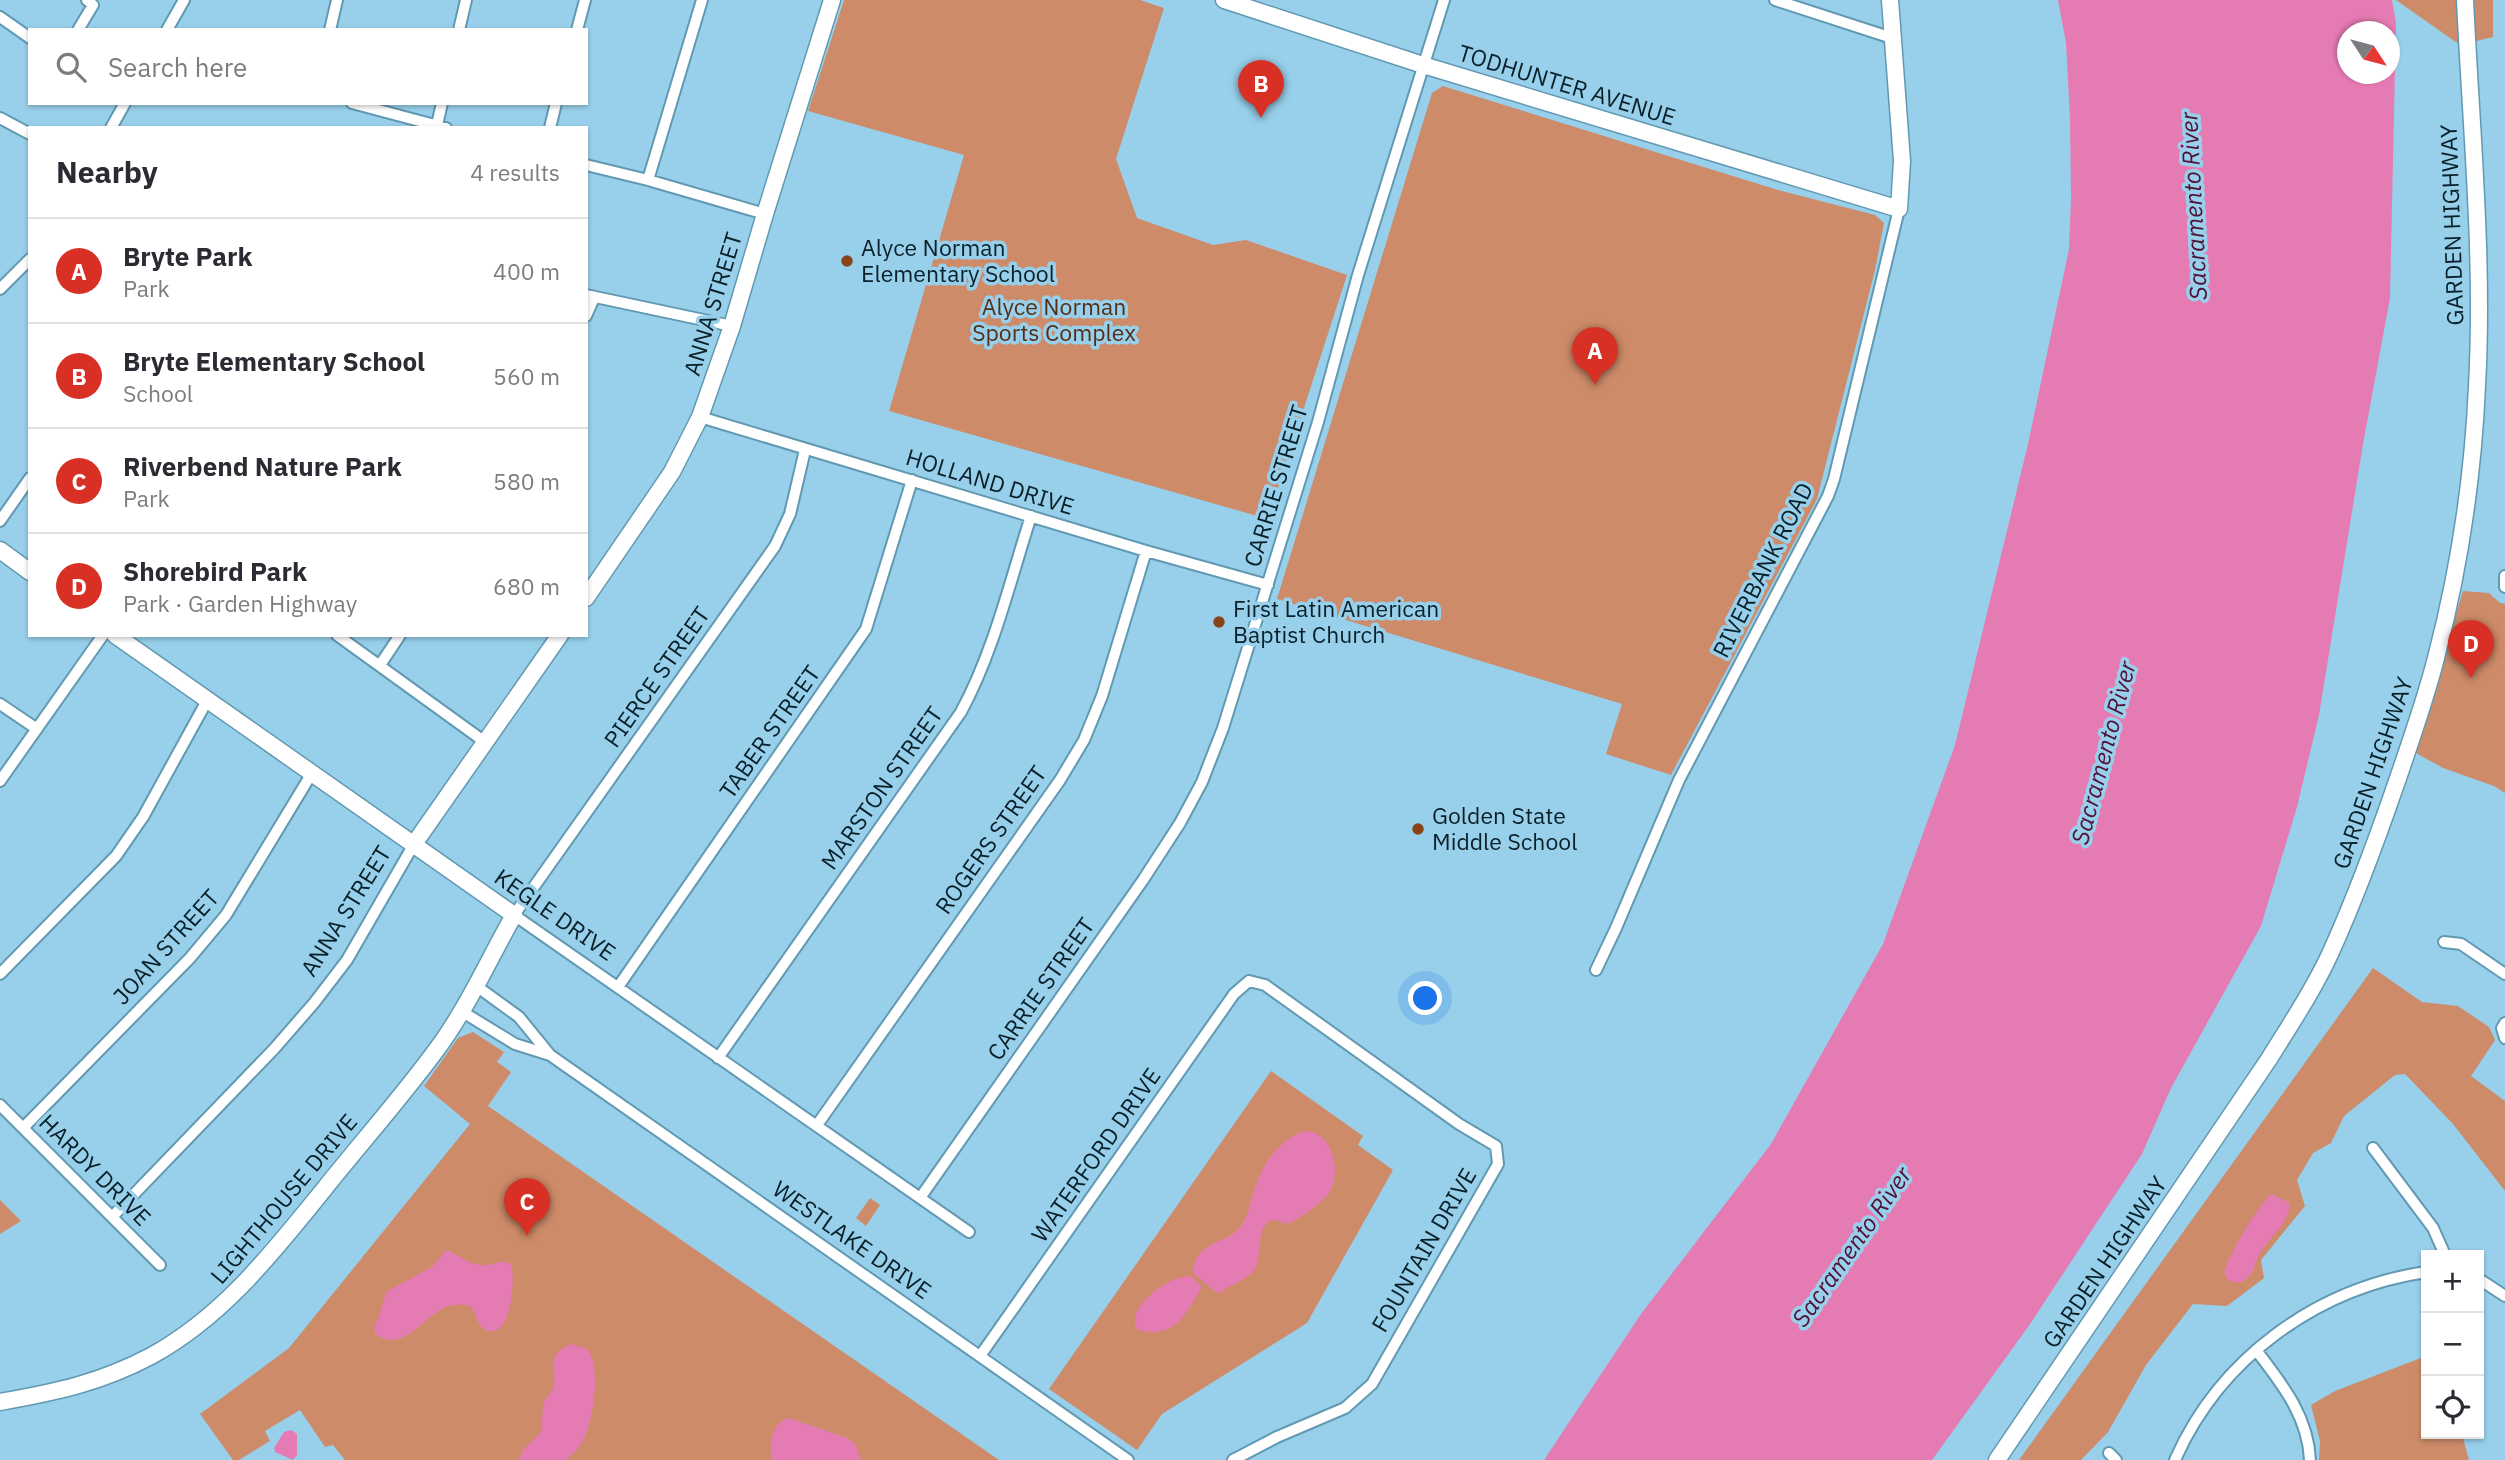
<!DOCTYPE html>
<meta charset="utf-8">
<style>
:root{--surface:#fff;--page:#f7f7f7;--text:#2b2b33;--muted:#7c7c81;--line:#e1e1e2;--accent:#d93025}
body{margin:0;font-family:"IBM Plex Sans",sans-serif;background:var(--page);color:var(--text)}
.controls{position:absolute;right:21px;bottom:21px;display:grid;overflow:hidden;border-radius:0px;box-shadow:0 2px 5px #0004}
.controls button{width:63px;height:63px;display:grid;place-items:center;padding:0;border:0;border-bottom:2px solid var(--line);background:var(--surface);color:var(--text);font:35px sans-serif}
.compass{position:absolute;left:2337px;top:21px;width:63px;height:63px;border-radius:50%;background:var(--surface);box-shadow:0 2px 5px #0004;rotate:126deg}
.you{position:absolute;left:1426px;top:999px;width:24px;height:24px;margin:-18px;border:5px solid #fff;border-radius:50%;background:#1a73e8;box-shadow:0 0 0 10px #1a73e833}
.badge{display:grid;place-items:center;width:46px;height:46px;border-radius:50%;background:var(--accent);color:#fff;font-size:23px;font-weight:700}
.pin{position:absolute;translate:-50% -58px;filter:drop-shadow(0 2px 4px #0008)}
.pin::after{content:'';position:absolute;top:37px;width:24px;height:21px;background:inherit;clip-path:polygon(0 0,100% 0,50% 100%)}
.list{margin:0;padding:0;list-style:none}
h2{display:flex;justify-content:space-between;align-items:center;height:91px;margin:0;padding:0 28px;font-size:30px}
h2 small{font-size:23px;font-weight:400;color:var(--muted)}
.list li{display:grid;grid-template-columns:46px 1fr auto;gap:21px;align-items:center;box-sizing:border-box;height:105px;padding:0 28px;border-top:2px solid var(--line)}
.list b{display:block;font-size:26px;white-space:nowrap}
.list p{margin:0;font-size:23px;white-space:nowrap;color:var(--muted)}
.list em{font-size:23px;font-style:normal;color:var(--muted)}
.icon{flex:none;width:38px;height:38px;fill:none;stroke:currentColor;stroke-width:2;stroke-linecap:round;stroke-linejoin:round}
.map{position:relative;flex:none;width:2505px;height:1460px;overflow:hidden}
.search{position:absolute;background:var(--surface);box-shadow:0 2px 5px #0004;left:28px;top:28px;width:560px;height:77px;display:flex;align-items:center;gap:18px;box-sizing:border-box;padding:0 24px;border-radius:0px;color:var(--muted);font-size:26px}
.panel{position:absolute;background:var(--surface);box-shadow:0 2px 5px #0004;left:28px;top:126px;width:560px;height:511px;border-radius:0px}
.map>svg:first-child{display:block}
.green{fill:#cd8b69}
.water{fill:#e57bb3;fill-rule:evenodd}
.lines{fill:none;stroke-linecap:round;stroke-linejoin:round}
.street-casing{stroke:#6299b2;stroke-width:14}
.secondary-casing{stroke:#6299b2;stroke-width:19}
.street{stroke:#fff;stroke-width:10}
.secondary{stroke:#fff;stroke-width:16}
.poi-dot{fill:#884319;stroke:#98d0eb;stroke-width:2.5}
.labels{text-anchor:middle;stroke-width:7;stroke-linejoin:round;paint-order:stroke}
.street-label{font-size:23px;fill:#092029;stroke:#98d0eb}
.poi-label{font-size:23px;fill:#092029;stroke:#98d0eb;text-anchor:start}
.park-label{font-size:23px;fill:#562d15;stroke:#98d0eb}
.water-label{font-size:24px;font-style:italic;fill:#521037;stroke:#98d0eb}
</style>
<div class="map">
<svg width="2505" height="1460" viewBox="0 0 2505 1460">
<rect width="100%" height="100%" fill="#98d0eb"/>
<path class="green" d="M844,0H1140L1164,8L1116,159L1137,218L1213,245L1246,240L1347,275L1268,519L889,411L964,155L808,111Z
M2396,0H2493V37L2460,45Z
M1443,86L1778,190L1875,215L1884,223L1875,270L1817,499L1671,775L1606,754L1622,704L1277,599L1432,93Z
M2463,591L2489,593L2500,603L2505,604V793L2494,786L2443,768L2414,752Z
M2373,968L2422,1002L2458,1006L2489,1027L2495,1040L2471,1076L2505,1101V1191L2453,1124L2405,1074L2395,1075L2344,1116L2331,1143L2313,1153L2297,1180L2305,1206L2261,1260L2264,1278L2227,1306L2193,1304L2146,1365L2108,1432L2081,1460H2019Z
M473,1032L504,1052L497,1062L511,1072L488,1106L999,1460H345L333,1445L325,1447L300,1410L265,1431L270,1441L239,1460H233L200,1414L289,1348L470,1124L424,1086L458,1038Z
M1271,1071L1363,1136L1358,1145L1393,1170L1307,1323L1162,1414L1137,1450L1049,1389Z
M870,1198L880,1205L866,1226L856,1218Z
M0,1200L21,1221L0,1234Z
M2426,1356V1434H2462L2469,1460H2319L2320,1441L2311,1405L2335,1391Z"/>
<path class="water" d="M2058,0H2392L2396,23L2390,298L2363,444L2319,715L2297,807L2261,926L2171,1088L2142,1154L2028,1327L1932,1460H1544L1641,1314L1771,1144L1883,944L1955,745L2028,444L2069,249L2071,199L2070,119L2066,43ZM2348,32H2390V74H2348Z
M1305,1131C1332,1131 1342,1171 1330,1191C1324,1202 1298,1220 1286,1224C1254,1206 1262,1256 1256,1267C1249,1280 1230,1285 1219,1293L1216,1292L1192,1272C1194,1267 1194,1261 1197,1257C1208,1241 1230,1241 1241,1226C1249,1214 1251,1199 1256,1185C1264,1162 1281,1138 1305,1131Z
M2271,1194L2290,1203C2289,1223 2272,1235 2262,1250C2255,1260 2255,1273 2245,1280C2240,1284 2235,1282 2229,1281L2224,1272C2232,1250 2254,1211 2271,1194Z
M445,1251H450C460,1257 471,1265 483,1265C494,1265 502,1258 511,1265C516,1279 511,1341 486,1330C477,1326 477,1314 471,1307C429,1291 415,1358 376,1335L374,1327L379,1317L386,1292L432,1267Z
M1191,1276L1202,1287C1185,1315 1177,1339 1138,1330C1125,1313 1154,1290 1169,1282C1176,1278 1183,1277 1191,1276Z
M571,1344L587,1349C602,1365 593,1419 584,1439C580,1447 573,1454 566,1460H518L524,1449L542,1431C542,1424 542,1410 544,1402C546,1397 552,1393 553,1388C559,1368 542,1357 571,1344Z
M789,1418L847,1438L855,1444L861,1460H772C768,1445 772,1422 789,1418Z
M291,1430L297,1434V1455L293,1460L275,1452L274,1448L284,1432Z"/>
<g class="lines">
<defs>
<path id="street" d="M1775,0L1892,38
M0,17L30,38
M78,30L93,5L87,0
M167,30L184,0
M330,30L337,0
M459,30L466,0
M577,30L585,0
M352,103L446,128
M0,118L30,134
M437,125L442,103
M111,128L125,103
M550,128L556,103
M586,165L648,180L765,214
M648,180L702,0
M0,289L30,259
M586,295L732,326
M586,316L594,298
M700,417L1146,551L1268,585
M805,450L790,514L775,546L514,915L969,1232
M0,521L30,478
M2505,576V587
M337,635L485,742
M380,665L400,635
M0,704L37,729
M0,781L103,635
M2444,942L2461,944L2505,974
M1596,970L1616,928L1679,780L1828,496L1834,479L1899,209
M0,974L116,856L143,817L208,699
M475,985L519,1017L550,1055
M618,987L866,629L912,480
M461,1011L515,1044L550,1055L1128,1460
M2505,1023L2502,1028L2505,1038
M718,1058L961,712C994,651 1010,581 1031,516
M0,1105L160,1265
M817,1125L1060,780L1084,740L1102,696L1146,551
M23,1128L190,958L226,915L312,773
M2373,1148L2433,1228L2445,1255
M920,1198L1143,880L1180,823L1202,782L1223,728L1318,422L1358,275L1444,0
M112,1217L274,1049L314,1003L347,960L414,844
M2479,1279L2505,1296
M2256,1350C2282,1384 2308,1416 2310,1460
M980,1356L1234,994L1249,981L1265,985L1459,1124L1496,1146L1498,1164L1372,1384L1345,1408L1277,1437L1233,1460
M2109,1453L2116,1460
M2175,1460C2220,1358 2317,1288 2426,1272"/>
<path id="secondary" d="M1224,0L1423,65L1899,209L1902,161L1890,0
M0,550L30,572
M586,598L672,472L700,417L732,326L765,214L832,0
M414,844L560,635
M0,1402C56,1392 100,1383 151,1356C224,1316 273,1252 325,1188C361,1143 400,1099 434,1053C466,1011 488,961 514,915L115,635
M1997,1460L2269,1059C2290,1025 2313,991 2330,954C2355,899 2376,842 2396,784C2410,743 2425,701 2436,658C2459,570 2473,477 2477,386C2484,258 2471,128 2465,0"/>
</defs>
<use href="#street" class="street-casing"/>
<use href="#secondary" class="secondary-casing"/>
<use href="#street" class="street"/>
<use href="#secondary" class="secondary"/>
</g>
<g class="poi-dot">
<circle cx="847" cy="261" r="7"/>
<circle cx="1219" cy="622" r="7"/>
<circle cx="1418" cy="829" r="7"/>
</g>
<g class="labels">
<g class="street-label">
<text transform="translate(1567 85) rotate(17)" y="8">TODHUNTER AVENUE</text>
<text transform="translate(2452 225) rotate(-92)" y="8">GARDEN HIGHWAY</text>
<text transform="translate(713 304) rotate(-73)" y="8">ANNA STREET</text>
<text transform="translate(990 482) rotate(17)" y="8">HOLLAND DRIVE</text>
<text transform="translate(1276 486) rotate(-73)" y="8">CARRIE STREET</text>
<text transform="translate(1763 570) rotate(-63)" y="8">RIVERBANK ROAD</text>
<text transform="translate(657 677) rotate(-55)" y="8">PIERCE STREET</text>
<text transform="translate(770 732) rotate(-55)" y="8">TABER STREET</text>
<text transform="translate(2373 773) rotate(-71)" y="8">GARDEN HIGHWAY</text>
<text transform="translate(882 788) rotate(-55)" y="8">MARSTON STREET</text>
<text transform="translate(991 840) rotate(-55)" y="8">ROGERS STREET</text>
<text transform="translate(346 911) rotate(-58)" y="8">ANNA STREET</text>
<text transform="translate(555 915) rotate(35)" y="8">KEGLE DRIVE</text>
<text transform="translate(166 947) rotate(-48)" y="8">JOAN STREET</text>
<text transform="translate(1041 989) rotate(-55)" y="8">CARRIE STREET</text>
<text transform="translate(1096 1155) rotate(-55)" y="8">WATERFORD DRIVE</text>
<text transform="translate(95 1170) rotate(45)" y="8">HARDY DRIVE</text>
<text transform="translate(284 1199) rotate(-50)" y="8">LIGHTHOUSE DRIVE</text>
<text transform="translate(852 1240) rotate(35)" y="8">WESTLAKE DRIVE</text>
<text transform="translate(1424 1250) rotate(-60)" y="8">FOUNTAIN DRIVE</text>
<text transform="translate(2105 1262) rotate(-56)" y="8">GARDEN HIGHWAY</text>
</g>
<g class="poi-label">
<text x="861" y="256">Alyce Norman<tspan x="861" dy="26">Elementary School</tspan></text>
<text x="1233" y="617">First Latin American<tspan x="1233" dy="26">Baptist Church</tspan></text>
<text x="1432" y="824">Golden State<tspan x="1432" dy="26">Middle School</tspan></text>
</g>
<g class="park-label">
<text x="1054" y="315">Alyce Norman<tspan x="1054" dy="26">Sports Complex</tspan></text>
</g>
<g class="water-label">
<text transform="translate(2194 206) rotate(-93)" y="8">Sacramento River</text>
<text transform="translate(2104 753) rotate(-75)" y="8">Sacramento River</text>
<text transform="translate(1852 1247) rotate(-55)" y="8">Sacramento River</text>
</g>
</g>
</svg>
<div class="controls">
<button>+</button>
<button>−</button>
<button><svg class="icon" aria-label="locate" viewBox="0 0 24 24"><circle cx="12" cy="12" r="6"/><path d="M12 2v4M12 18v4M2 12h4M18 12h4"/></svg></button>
</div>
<svg class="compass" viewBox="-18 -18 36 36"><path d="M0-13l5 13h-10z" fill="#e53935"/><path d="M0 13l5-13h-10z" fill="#7c7c81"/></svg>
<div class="you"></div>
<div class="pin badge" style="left:1595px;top:385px">A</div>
<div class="pin badge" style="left:1261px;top:118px">B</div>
<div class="pin badge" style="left:527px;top:1236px">C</div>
<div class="pin badge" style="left:2471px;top:678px">D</div>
<div class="search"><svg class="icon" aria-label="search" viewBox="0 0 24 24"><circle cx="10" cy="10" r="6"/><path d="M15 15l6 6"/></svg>Search here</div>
<section class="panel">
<h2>Nearby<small>4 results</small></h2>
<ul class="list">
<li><span class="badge">A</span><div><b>Bryte Park</b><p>Park</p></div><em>400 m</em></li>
<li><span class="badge">B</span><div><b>Bryte Elementary School</b><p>School</p></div><em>560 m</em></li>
<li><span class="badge">C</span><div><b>Riverbend Nature Park</b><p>Park</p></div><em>580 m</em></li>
<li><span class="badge">D</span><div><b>Shorebird Park</b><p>Park · Garden Highway</p></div><em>680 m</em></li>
</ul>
</section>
</div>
